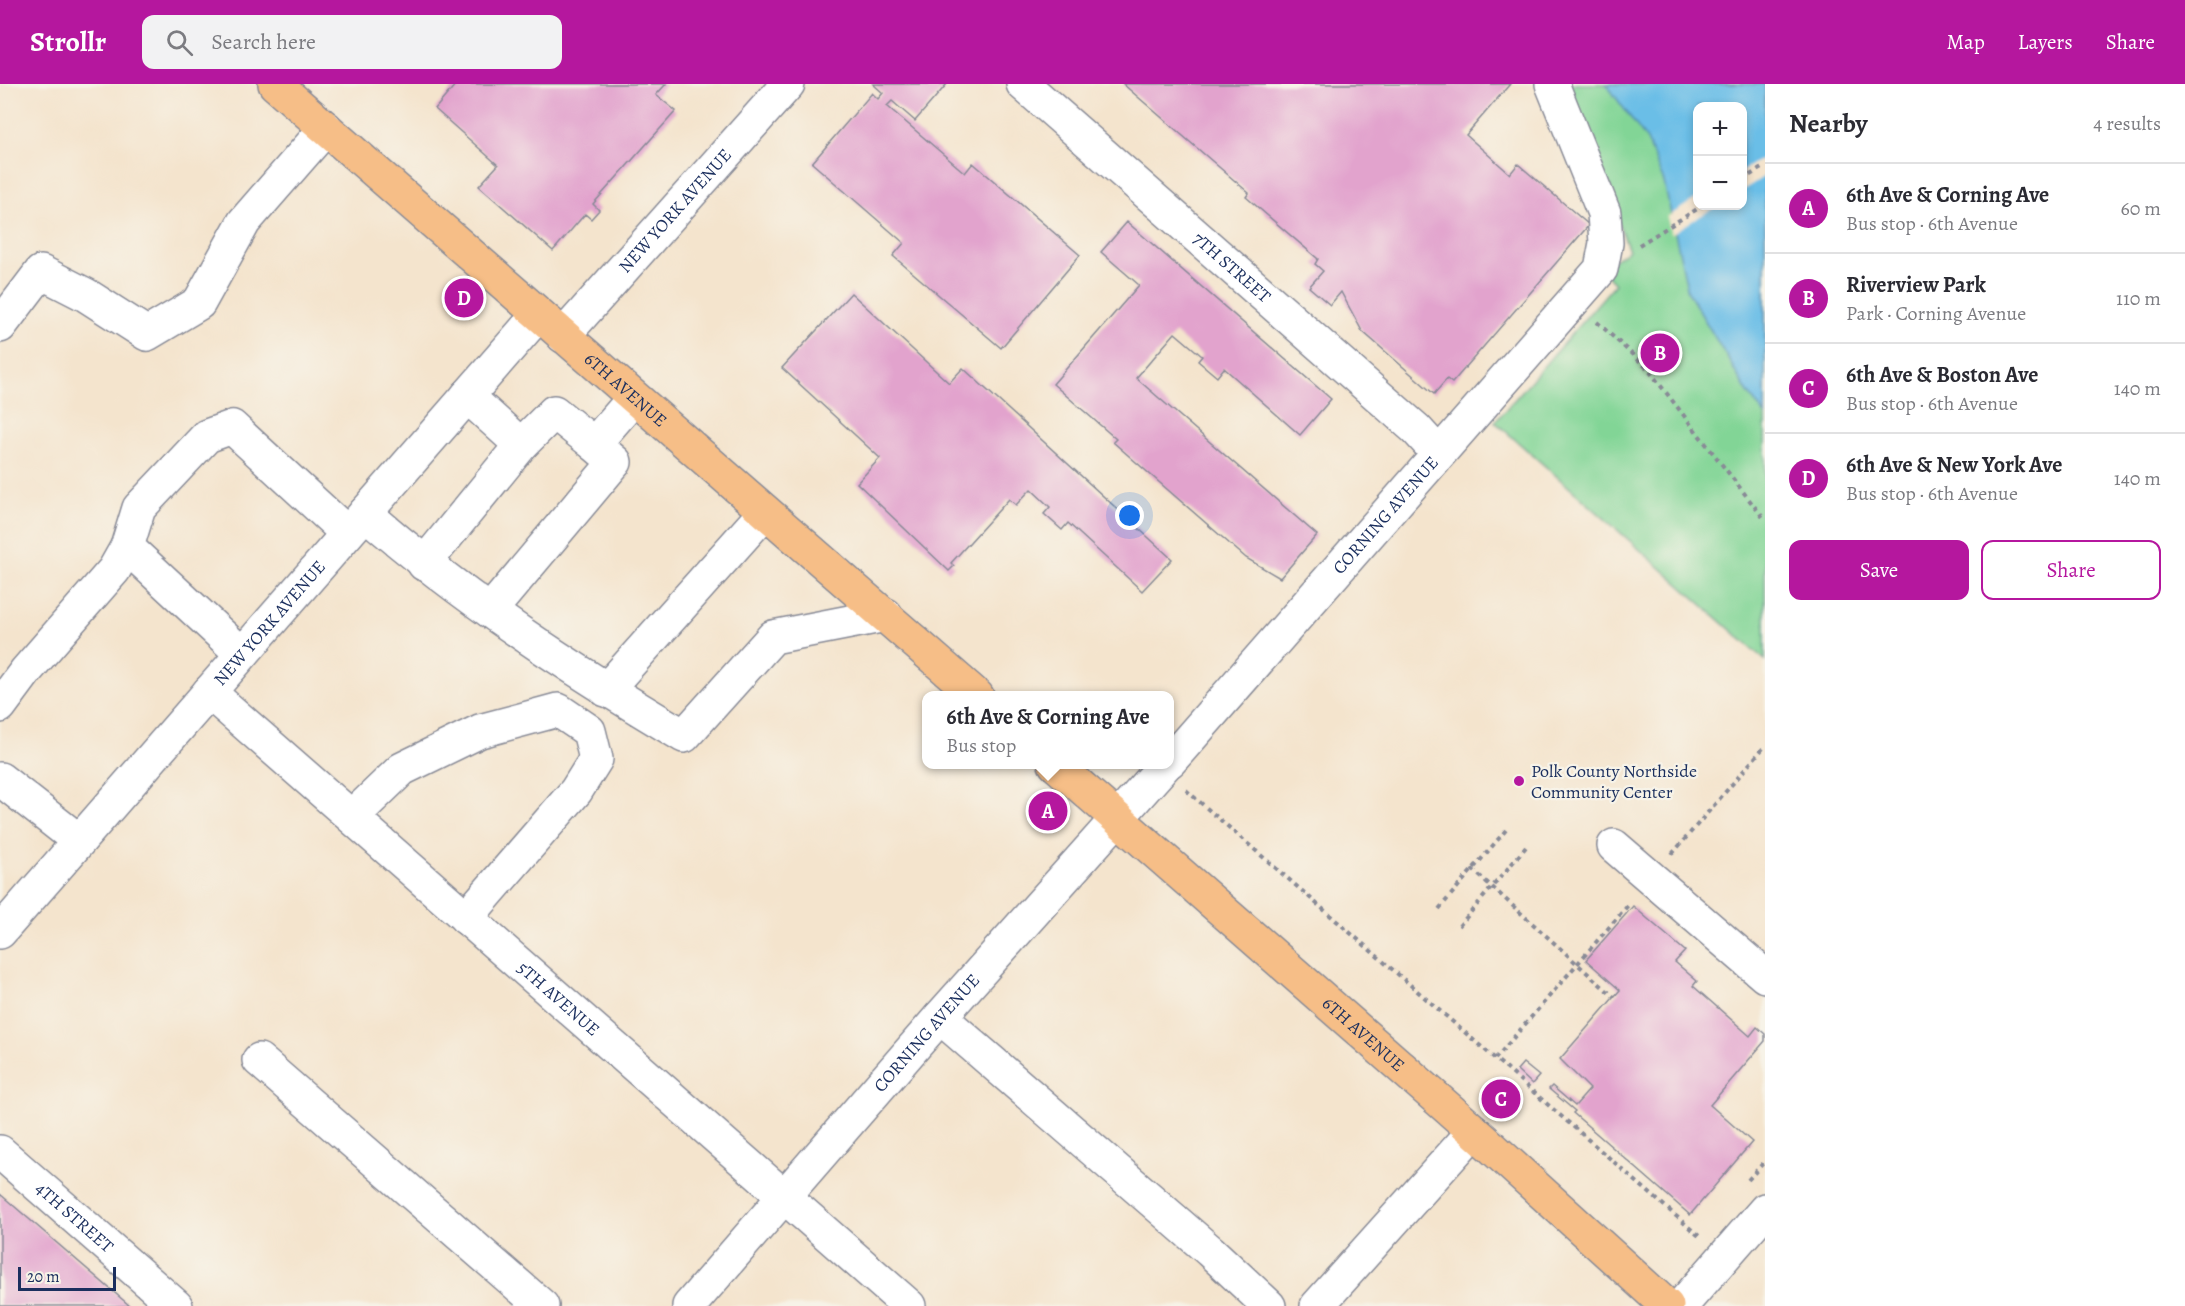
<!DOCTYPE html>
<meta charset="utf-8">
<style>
:root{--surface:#fff;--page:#f2f2f3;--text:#2b2b33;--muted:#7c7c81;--line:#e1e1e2;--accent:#b5179e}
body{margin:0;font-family:Alegreya,serif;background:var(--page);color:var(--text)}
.controls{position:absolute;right:18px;top:18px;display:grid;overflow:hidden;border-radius:12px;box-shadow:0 3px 9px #0003}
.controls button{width:54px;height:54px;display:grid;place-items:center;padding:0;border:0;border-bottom:2px solid var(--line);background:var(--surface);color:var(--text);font:30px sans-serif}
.scale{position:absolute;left:18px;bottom:15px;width:98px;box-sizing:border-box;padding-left:6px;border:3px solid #1b2f5e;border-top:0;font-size:16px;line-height:21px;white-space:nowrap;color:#1b2f5e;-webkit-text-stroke:4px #f7f3e8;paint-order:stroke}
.you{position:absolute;left:1130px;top:432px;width:21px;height:21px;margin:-15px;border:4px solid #fff;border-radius:50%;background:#1a73e8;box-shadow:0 0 0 9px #1a73e833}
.badge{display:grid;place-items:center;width:39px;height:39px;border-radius:50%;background:var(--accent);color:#fff;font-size:20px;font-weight:700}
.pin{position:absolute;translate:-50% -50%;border:3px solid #fff;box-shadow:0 2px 6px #0006}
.popup{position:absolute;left:922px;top:607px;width:252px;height:78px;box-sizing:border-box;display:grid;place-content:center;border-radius:12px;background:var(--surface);filter:drop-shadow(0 2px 4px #0005);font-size:20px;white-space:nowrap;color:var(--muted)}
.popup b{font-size:22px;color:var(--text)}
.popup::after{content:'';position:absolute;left:50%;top:100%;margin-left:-12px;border:12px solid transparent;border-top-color:var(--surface)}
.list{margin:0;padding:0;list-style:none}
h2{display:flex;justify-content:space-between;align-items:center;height:78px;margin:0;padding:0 24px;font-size:26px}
h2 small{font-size:20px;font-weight:400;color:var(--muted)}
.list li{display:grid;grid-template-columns:39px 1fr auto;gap:18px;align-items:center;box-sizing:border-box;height:90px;padding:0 24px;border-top:2px solid var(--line)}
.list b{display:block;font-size:22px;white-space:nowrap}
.list p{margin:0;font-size:20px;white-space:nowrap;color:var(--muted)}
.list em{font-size:20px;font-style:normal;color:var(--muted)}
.actions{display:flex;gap:12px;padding:18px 24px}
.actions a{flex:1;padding:14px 0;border:2px solid var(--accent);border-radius:12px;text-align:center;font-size:21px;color:var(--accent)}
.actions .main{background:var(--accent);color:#fff}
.icon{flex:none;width:33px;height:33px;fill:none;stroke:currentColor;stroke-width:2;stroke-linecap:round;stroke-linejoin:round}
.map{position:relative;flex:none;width:1765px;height:1222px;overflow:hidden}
header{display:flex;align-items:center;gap:36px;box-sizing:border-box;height:84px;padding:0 30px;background:var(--accent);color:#fff}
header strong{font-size:28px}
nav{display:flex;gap:33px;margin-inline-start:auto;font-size:21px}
.search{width:420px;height:54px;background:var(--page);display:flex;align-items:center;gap:15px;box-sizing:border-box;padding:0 21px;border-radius:12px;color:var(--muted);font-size:22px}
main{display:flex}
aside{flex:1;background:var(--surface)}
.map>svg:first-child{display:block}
.green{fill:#82d596;stroke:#4e827a;stroke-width:1.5;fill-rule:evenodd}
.water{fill:#6bbee7;stroke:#4376a2;stroke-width:1.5;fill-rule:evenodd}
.pier{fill:#f4e4cd}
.building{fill:#e2a3cd}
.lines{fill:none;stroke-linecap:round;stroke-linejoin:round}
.minor-casing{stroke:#888a96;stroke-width:36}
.major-casing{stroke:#888a96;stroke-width:36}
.path{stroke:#888a96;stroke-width:4;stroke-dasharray:4.5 4.5;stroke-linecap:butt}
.minor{stroke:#fff;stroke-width:33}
.major{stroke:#f6be87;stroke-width:33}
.poi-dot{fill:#b5179e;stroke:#f7f3e8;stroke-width:2}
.labels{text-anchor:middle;stroke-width:4.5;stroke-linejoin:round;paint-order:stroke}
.street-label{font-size:18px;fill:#1b2f5e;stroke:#f7f3e8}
.poi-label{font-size:18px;fill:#1b2f5e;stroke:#f7f3e8;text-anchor:start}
</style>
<header>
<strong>Strollr</strong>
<div class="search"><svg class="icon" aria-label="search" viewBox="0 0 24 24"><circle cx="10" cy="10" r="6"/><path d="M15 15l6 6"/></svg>Search here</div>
<nav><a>Map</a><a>Layers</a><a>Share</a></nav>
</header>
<main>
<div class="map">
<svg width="1765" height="1222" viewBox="0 0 1765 1222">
<rect width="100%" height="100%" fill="#f7f3e8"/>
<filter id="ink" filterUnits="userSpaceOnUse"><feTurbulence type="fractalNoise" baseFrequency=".0167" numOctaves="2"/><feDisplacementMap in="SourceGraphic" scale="12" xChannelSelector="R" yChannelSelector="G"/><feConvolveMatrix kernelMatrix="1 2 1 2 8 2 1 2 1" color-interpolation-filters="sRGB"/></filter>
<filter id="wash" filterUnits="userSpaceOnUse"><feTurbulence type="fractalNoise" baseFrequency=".008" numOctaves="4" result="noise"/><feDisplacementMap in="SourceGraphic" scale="24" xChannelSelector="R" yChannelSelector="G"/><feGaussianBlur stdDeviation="1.35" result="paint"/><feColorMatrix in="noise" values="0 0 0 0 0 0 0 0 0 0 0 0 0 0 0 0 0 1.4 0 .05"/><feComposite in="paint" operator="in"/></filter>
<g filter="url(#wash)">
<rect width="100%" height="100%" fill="#f4e4cd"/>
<path class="green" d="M1565,0H1765V576L1495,338L1615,200L1601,185L1629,166ZM1698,22H1742V122H1698Z"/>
<path class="water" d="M1606,0H1765V331L1748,309L1688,208L1664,98L1647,56ZM1698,22H1742V122H1698Z"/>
<path class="pier" d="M1765,72V92L1743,106V86Z
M1697,114L1698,122H1717L1671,150L1667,133Z"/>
<g id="blocks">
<path class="building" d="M456,0H666L656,11L676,27L593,120L599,126L591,135L585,130L553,167L479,102L498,81L435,25Z
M873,0H947L915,37L892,17L887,22L965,89L973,79L1080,171L1001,264L893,172L904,159L812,79L872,9L878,15L883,9Z
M1123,0H1510L1466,51L1510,90L1518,80L1589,141L1452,299L1447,295L1434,310L1362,247L1341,208L1330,221L1309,203L1323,187L1315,180L1318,175L1246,113L1249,109Z
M1127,138L1331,315L1300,351L1224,284L1217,293L1198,277L1202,272L1175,249L1136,294L1317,451L1280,494L1246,474L1113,358L1116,355L1053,300L1139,201L1101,168Z
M851,209L949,299L963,284L1172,475L1142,507L1068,439L1062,446L1044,430L1050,423L1031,405L1016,421L1009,415L951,479L954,482L949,487L857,399L880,374L782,284Z
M1633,822L1685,867L1675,878L1697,897L1693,902L1750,952L1757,943L1765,950V957L1710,1021L1752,1058L1690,1131L1573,1029L1575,1027L1549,1005L1552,1002L1575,1022L1590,1005L1560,975L1620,906L1586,876Z
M1523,979L1539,992L1532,1000L1517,986Z
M0,1110L130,1222H0Z"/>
</g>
</g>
<g filter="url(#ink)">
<use href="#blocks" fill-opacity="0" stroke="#888a96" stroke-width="1.5"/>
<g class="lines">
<defs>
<g id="minor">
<path id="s1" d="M1023,0L1416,345L1438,369"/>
<path d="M0,242L41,188L86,211L147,250L199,219L244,138L326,44"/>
<path id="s2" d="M563,252L788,0"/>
<path d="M521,361L554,328L594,360"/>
<path d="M365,429C465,516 571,585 684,652L773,553L886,531"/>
<path d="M424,480L521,361L467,312"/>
<path d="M490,527L615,378L594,360L634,314"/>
<path d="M242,570L127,463L139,424L207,352L232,343L347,449"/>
<path d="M606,606L765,428"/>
<path id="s3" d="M209,608L909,1222"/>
<path d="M0,622L26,587L114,486L127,463"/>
<path id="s4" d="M1170,677L1601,185L1606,159L1604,129L1552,0"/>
<path d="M0,695L79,757"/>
<path d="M352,733L402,685L480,647L558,626L589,647L596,675L576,707L466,834"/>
<path d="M1614,762L1765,892"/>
<path id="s5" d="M0,848L538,231"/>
<path d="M940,933L1210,1167L1269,1222"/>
<path d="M259,976L542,1222"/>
<path id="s6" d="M0,1068L176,1222"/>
<path id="s7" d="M689,1222L940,933L1166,680"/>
<path d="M1317,1222L1474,1047"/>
<path d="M1681,1222L1765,1126"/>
</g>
<g id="major">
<path id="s8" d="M275,0L977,612"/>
<path id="s9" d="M1055,680L1474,1047L1667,1222"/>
</g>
</defs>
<use href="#minor" class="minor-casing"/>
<use href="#major" class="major-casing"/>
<path class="path" d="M1742,96L1765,82
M1639,161L1702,122
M1597,238L1647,284L1765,436
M1186,706L1699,1152
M1672,770L1765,662
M1472,785L1614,913
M1439,825L1506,746
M1459,842L1526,763
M1495,975L1630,819
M1748,1096L1765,1077"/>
<use href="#minor" class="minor"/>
<use href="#major" class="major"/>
</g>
</g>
<circle class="poi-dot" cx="1519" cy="697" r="6"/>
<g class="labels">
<g class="street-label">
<text dy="6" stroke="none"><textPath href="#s2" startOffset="168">NEW YORK AVENUE</textPath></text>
<text dy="6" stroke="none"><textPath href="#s1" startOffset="278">7TH STREET</textPath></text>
<text dy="6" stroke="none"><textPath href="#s8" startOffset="465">6TH AVENUE</textPath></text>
<text dy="6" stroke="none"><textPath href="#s4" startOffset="327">CORNING AVENUE</textPath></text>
<text dy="6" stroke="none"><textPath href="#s5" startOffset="410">NEW YORK AVENUE</textPath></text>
<text dy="6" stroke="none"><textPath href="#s3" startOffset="465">5TH AVENUE</textPath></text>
<text dy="6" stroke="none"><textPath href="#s7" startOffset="362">CORNING AVENUE</textPath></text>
<text dy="6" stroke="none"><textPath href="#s9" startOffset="410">6TH AVENUE</textPath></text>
<text dy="6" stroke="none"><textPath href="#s6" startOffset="99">4TH STREET</textPath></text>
</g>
<g class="poi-label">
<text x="1531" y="693">Polk County Northside<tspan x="1531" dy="21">Community Center</tspan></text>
</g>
</g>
</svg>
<div class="controls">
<button>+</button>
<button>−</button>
</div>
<div class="scale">20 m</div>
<div class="you"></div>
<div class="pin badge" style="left:1048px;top:727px">A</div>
<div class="popup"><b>6th Ave &amp; Corning Ave</b>Bus stop</div>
<div class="pin badge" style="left:1660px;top:269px">B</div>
<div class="pin badge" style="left:1501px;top:1015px">C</div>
<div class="pin badge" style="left:464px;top:214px">D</div>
</div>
<aside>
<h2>Nearby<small>4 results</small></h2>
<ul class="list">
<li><span class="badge">A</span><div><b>6th Ave &amp; Corning Ave</b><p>Bus stop · 6th Avenue</p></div><em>60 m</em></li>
<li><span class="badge">B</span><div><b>Riverview Park</b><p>Park · Corning Avenue</p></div><em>110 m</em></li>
<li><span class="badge">C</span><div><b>6th Ave &amp; Boston Ave</b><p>Bus stop · 6th Avenue</p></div><em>140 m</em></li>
<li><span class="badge">D</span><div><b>6th Ave &amp; New York Ave</b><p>Bus stop · 6th Avenue</p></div><em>140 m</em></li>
</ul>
<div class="actions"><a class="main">Save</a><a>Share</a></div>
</aside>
</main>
